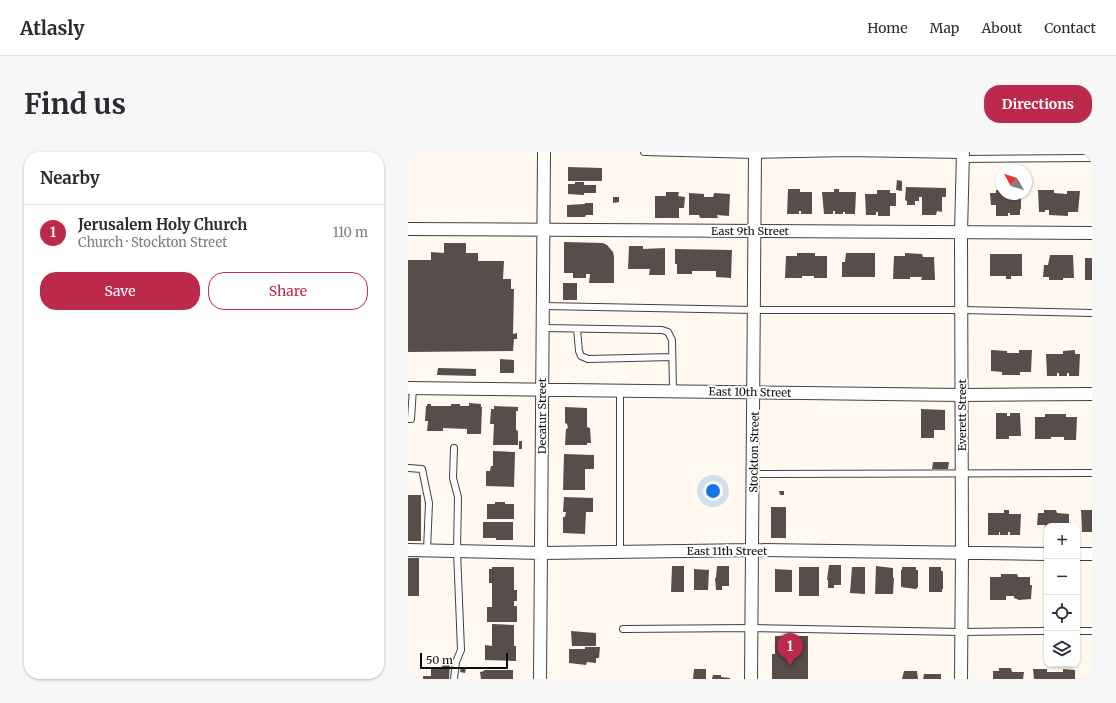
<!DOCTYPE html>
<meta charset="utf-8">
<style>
:root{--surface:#fff;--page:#f7f7f7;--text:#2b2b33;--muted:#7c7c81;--line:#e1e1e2;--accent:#bc294b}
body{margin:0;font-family:Merriweather,serif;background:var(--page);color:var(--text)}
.controls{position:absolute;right:12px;bottom:12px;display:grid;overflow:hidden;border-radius:8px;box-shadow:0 1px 3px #0004}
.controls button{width:36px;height:36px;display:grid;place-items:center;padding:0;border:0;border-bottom:1px solid var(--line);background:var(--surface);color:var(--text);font:20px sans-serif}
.compass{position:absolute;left:588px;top:12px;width:36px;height:36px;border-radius:50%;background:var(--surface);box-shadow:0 1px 3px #0004;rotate:309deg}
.scale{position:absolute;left:12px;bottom:10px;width:88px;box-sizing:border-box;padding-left:4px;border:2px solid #0e0e0e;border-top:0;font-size:11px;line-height:14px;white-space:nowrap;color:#0e0e0e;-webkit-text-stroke:3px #fff;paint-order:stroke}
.you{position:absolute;left:305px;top:339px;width:14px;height:14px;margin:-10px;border:3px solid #fff;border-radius:50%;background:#1a73e8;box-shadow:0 0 0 6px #1a73e833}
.badge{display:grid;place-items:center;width:26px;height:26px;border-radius:50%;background:var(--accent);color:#fff;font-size:13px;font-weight:700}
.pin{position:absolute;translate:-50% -33px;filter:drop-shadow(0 1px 2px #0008)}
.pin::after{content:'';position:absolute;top:21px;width:14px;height:12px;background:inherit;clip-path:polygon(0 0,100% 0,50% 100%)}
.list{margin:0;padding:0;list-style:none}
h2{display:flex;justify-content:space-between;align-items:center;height:52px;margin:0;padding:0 16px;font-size:17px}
h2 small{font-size:13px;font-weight:400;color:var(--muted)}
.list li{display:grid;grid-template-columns:26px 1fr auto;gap:12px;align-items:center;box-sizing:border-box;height:56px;padding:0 16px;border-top:1px solid var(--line)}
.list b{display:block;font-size:15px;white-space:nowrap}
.list p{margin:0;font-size:13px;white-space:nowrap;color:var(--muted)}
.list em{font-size:13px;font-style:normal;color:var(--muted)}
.actions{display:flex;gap:8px;padding:12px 16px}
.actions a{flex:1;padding:9px 0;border:1px solid var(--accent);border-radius:16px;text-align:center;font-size:14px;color:var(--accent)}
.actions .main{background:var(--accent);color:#fff}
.icon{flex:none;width:22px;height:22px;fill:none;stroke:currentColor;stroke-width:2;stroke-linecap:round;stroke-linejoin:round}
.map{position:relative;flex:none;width:684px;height:527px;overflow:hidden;border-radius:16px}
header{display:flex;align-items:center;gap:24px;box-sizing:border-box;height:56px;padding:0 20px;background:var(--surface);border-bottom:1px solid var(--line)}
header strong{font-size:19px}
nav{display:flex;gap:22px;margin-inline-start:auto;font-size:14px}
.intro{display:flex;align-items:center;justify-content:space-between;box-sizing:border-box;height:96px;padding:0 24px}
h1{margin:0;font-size:28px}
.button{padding:10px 18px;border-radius:16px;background:var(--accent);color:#fff;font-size:14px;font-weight:700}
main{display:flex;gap:24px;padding:0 24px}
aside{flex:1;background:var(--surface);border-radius:16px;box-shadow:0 1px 3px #0004}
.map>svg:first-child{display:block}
.building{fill:#574d4b}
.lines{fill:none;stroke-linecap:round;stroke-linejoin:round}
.lane-casing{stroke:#414141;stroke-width:8}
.street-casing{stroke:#414141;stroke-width:14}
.lane{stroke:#fff;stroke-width:6}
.street{stroke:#fff;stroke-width:12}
.labels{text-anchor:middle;stroke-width:4;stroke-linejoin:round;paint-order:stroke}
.street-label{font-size:11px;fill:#0e0e0e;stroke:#fff}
</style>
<header>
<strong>Atlasly</strong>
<nav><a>Home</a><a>Map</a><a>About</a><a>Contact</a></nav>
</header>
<div class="intro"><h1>Find us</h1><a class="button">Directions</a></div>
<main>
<aside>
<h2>Nearby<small></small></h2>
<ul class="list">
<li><span class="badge">1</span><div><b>Jerusalem Holy Church</b><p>Church · Stockton Street</p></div><em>110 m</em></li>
</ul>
<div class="actions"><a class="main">Save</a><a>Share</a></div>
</aside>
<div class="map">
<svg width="684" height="527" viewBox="0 0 684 527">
<rect width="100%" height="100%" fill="#fff9f0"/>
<path class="building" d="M160,15L194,16V29H160Z
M489,28L494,29V39L488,38Z
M167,30H176V33H188V41H176V43L160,42V32H167Z
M498,35L538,36V45H534V60L529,59L528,63H514V45H511V49H507V53H499V49L497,48Z
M380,37H392V40H404V62H393V59H391V62H379Z
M426,37H431V40H448L447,62H437V60H435V62H427V59H425V62H416L414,40H426Z
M469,38H482V41H488V54H482V64H470V60H468V63H458L457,42H469Z
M588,38H594V42H613V57H612V63H602V61H600V64H588V53H583L582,41H588Z
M630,38H646V41L659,42V39H672L670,60H660V64L641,63V58H637V60H631Z
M258,40H271L270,44L277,45L276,56H271V66H247V44H258Z
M281,41L296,42V45H305L306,41L322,42L321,64L309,63L310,66H292L291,63H281Z
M205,45H211V50L205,51Z
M177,51H185V63H178L177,65H159V53L177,52Z
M156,90L195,91L199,93L205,100L206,105V131H181L182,122H178V126H165V121H156Z
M36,91H58V101H70V109H96L95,127H103V137H106L105,182L109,181V187H106L105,199L0,200V108H23V100L36,101Z
M221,94H235V97L257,96V123H241L242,117H220Z
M267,97L324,98L323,126L308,125V119H284V122H269V112H267Z
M389,101H407V104H419V126H406V124H394V126H377L378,104H389Z
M438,101H467V125H434V110H437Z
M497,101L514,102L515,105H526L527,128H513L514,125H502V127H485L486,104H497Z
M582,102H614V124H603V127H598V124H582Z
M642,103H665L666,126H655V128H641V125H635L636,113H640Z
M677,106H684V128H677Z
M155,131H169V148H155Z
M583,198L599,199V201H611V198H624L623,220H612V223H594V220L583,219Z
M667,198V202H672L671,224H661V221H659V224H651V221H649V224H639L638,202H655V199Z
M92,207L106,208V221H92Z
M30,216L68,217V224L29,223Z
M61,251L73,252V255H74L73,282H59V277L35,276V279H19L20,269H17L18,254H19V252H23V254H43V252H52V254H61Z
M86,254L110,255V259H108V278L110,279V293H85L86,272H82L83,257H86Z
M157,255L179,256V275L182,276L183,291H179V293H157L158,277L160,276L159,272L157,271Z
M513,257L537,258V278H526V286H513Z
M588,261H599V264H602V261H612L613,284H601V287H588Z
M637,262H658V265H669L668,288H656V285H643V287H627V265H637Z
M111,289H114V297H111Z
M85,299L107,300L106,335L78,334V319H82L83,314H85Z
M156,302L186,303V317H177V338H155Z
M525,310H541L540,317H524Z
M371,339H376V343H372Z
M0,343H13V389H0Z
M156,345L185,346V360H178L177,382L155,381V365H157L158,360H155Z
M87,350H97V352H106V367H79V352H87Z
M363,355H378V386H363Z
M596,358H601V362H613L612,383H602V380H600V383H592V380H591V383H580V361H596Z
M636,358H648L649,361L661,362V374H639V383H636L637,373H629L630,361H636Z
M673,358H684V380H674Z
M75,370H105V388H88V386H75Z
M0,406H11V444H0Z
M421,413H433V433H426V436H420V428H419Z
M264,414H276V440H263Z
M309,414H321V434H314V438H308L307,426H308Z
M468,414L485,416V426H486L485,442H467Z
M84,415H106V438H109V449H106V454H109V470H79V455H84V431H81V417H84Z
M391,415H411V444H391Z
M444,415H457V442L442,441Z
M494,415H508V418H510V435L508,437L493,435V418H494Z
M521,415H533V419H535V437H534V440H521Z
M286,417L301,418L300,438H286Z
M367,417L384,418V440H367Z
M593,422H609L610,425H622V433H624L623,447L611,448L606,446V444H598V448H582V425H593Z
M669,426H670L671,445H669Z
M84,472L106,473V494H108V509L77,508V493L84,494Z
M163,479L188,481V494H164Z
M367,484H400V527H364V502H367Z
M177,495H192L191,506H188V511L179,510L178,513L161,511V497H177Z
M34,512H42L41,527H15V524H23V516L34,515Z
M53,515L58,516L57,521L52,520Z
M591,516H603L604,520H616L615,527H585V519H591Z
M286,517H298V527H285Z
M625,517H639V520H655V517L667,518V527H626Z
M76,518H105V527H73L72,520L76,519Z
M496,519H509L510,527H494Z
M516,522H533V527H515Z
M305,523H313V525L322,526V527H304Z"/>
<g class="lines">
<defs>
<path id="lane" d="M236,0L347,3L440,1L555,3
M555,7L684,6
M135,154L347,158H554L684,161
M135,176L254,178L260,180L264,188L265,239
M169,177L171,199L173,204L180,207L264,205
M0,267H3L5,236
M0,316L14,317L21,351L19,398
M345,322L684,321
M212,400V239
M215,477L344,476L553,480L639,479
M669,479H684
M46,527L48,510L53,498L49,399L50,345L45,326L46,296"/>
<path id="street" d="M0,77L684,81
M0,236L554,243L684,242
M0,398L134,401L345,398L639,402
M669,402H684
M132,527L136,0
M343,527L347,0
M553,527L554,401L553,81L555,0"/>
</defs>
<use href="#lane" class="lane-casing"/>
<use href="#street" class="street-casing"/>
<use href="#lane" class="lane"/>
<use href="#street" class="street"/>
</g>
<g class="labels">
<g class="street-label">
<text x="342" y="83">East 9th Street</text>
<text transform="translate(342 240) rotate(1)" y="4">East 10th Street</text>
<text transform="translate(554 263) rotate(-90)" y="4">Everett Street</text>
<text transform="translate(134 264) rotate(-90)" y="4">Decatur Street</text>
<text transform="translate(346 300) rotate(-89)" y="4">Stockton Street</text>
<text x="319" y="403">East 11th Street</text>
</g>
</g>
</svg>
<div class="controls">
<button>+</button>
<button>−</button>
<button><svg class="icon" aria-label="locate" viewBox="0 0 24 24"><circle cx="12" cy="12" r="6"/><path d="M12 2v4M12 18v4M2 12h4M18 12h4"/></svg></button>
<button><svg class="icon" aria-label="layers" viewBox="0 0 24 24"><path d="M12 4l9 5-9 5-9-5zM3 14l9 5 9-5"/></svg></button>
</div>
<svg class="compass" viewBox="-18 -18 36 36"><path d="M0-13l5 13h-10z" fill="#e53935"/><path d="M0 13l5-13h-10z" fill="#7c7c81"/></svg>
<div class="scale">50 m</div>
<div class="you"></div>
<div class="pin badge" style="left:382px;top:514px">1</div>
</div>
</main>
